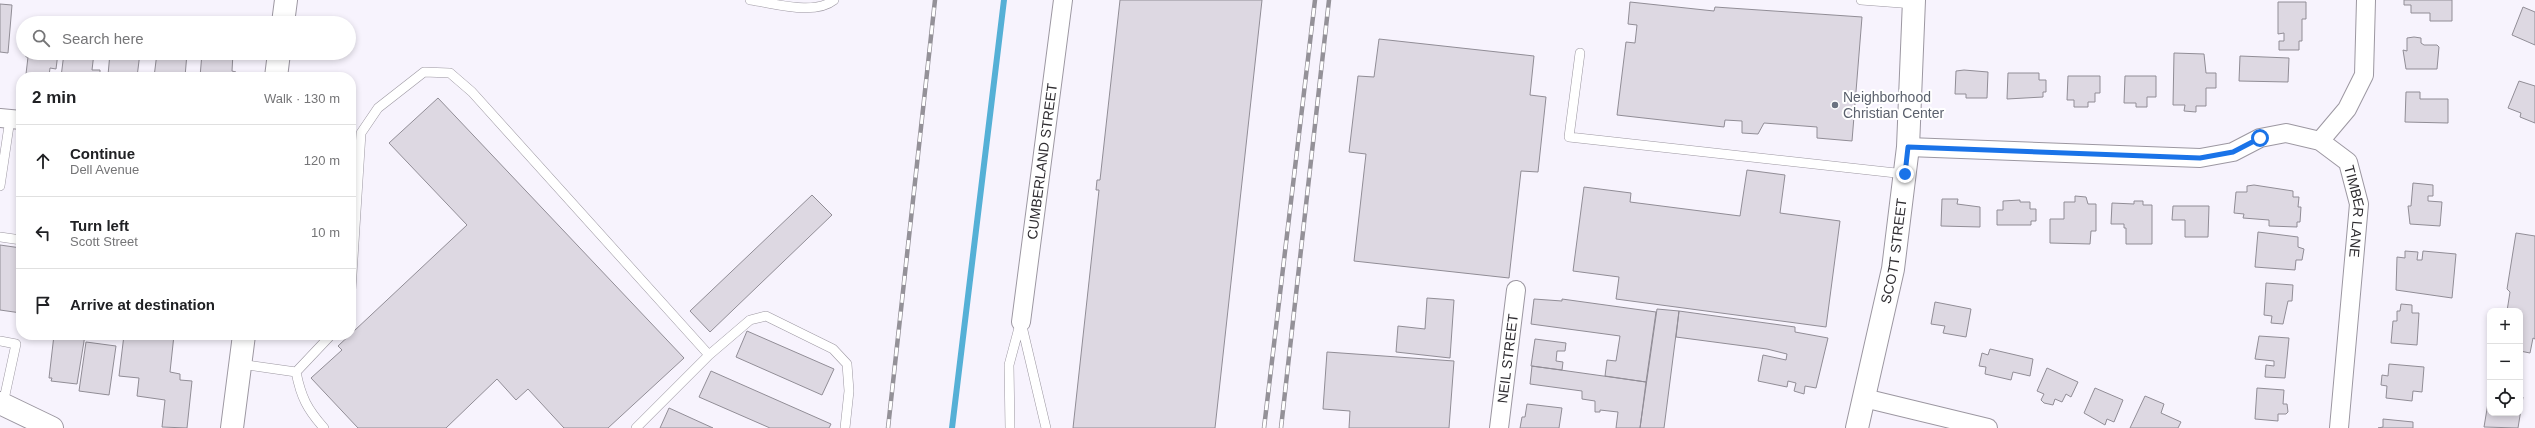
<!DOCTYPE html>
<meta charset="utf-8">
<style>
:root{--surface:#fff;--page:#f2f2f2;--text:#202124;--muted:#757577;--line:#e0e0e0}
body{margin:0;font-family:Arial,sans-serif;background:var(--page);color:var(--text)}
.controls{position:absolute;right:12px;bottom:12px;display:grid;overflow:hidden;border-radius:8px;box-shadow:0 2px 6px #0003}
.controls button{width:36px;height:36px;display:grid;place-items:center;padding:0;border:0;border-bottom:1px solid var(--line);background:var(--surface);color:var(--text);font:20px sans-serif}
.stop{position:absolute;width:12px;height:12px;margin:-9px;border:3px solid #1a73e8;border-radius:50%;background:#fff}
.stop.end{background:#1a73e8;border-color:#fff;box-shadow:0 1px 4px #0008}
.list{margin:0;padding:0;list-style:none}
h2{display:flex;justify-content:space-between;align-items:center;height:52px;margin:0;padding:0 16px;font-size:17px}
h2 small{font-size:13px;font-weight:400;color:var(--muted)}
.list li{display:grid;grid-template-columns:26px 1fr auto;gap:12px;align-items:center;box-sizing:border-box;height:72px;padding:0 16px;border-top:1px solid var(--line)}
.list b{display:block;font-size:15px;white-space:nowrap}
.list p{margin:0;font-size:13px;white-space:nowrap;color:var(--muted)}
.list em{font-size:13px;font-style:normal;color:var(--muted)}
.icon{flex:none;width:22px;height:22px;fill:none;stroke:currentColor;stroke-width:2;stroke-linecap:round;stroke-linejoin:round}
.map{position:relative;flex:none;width:2535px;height:428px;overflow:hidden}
.search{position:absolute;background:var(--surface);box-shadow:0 2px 6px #0003;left:16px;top:16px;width:340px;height:44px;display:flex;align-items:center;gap:10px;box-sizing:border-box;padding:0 14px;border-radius:22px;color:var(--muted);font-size:15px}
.panel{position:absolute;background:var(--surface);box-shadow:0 2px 6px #0003;left:16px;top:72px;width:340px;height:268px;border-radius:16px}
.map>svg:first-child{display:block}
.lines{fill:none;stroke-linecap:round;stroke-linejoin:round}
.stream{stroke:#55b0d6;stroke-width:6}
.building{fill:#ddd8e2;stroke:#918d96}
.lane-casing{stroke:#9c97a1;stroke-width:10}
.street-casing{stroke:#9c97a1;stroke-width:20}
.secondary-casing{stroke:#9c97a1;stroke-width:24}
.primary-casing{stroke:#9c97a1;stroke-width:24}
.lane{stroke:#fff;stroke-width:9}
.street{stroke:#fff;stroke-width:18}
.secondary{stroke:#fff;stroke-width:22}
.primary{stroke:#fff;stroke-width:22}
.rail-casing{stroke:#949198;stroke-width:4.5}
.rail{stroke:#fff;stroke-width:3;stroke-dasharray:9;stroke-linecap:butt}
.route{stroke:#1a73e8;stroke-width:5}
.worship-dot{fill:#6b7280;stroke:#fff;stroke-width:1.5}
.labels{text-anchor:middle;stroke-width:4;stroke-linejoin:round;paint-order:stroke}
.worship-label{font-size:14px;fill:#5b616d;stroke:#fff;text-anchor:start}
.street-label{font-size:14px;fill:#2f2d31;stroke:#fff}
</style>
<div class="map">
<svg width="2535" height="428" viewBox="0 0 2535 428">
<rect width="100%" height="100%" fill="#f7f3fd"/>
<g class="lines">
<path class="stream" d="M952,428L1004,0"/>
</g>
<path class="building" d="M1120,0H1262L1215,428H1073L1099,190H1096L1097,180H1100Z
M2404,0H2452V21H2430V13H2411V5H2404Z
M1630,2L1714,11L1715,7L1862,17L1852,141L1817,138V127L1764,123L1758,134L1742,133V121L1725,120L1724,127L1617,115L1626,42L1635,43L1637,25L1628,24Z
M2278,2H2306V19H2302V41H2299V50H2279V41H2284V33L2278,34Z
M0,4L12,5L8,53L0,52Z
M2523,7L2535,12V45L2512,35Z
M2414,37L2421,38V43L2424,45H2437L2439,47L2437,69H2406L2403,50L2407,51V38Z
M1379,39L1534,56L1530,95L1546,97L1538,172L1521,171L1509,278L1354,261L1366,154L1349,152L1358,76L1374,77Z
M26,53H58L56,69L50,68L49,76L26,74L28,57H26Z
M64,53H94L92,70H100V77H61Z
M110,53H140L137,77L108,75Z
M157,53H187L185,77H154Z
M202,53H233L232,71L236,72L235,77H200Z
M2174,53L2204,54L2206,73H2216V88H2206V106H2196V112L2184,111L2185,105H2173Z
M2240,56L2289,58L2288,82L2239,81Z
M1964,70L1988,72L1987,98H1966V94H1955L1956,71Z
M2008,73H2039V80H2046V92H2043V97L2007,99Z
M2068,76H2100V93H2095V102H2088V107H2074V100H2067Z
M2125,76H2156V97H2147V107H2136V103H2124Z
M2519,81L2535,86V123L2520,117L2521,113L2508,108Z
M2406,92H2420V99H2448V123L2405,122Z
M438,98L684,358L608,428H564L528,389L516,400L497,379L446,428H358L311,378L342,350L338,346L467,225L389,143Z
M1747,170L1785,175L1780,213L1840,221L1826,327L1616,299L1619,277L1573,271L1584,187L1631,193L1630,202L1740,216Z
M2413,183L2433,185V196H2428V201L2442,202L2440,226L2410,224L2408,206H2411Z
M2254,185L2293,191V197H2299L2298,207H2301L2300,222H2297V227L2269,226V220L2243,218L2244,214L2234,213L2236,192H2247V186Z
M812,195L832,215L710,332L690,311Z
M2075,196L2086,197L2088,204H2096V231H2091L2090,244L2050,243V219H2064V202H2075Z
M1942,199H1958L1957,204L1980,207V227L1941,226Z
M2020,200V202H2030V209H2036V221H2031V225H1997V210H2003V201Z
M2134,201H2143V205H2152V244H2126V228H2124V224H2111L2112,203L2134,204Z
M2173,206H2209L2208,237H2185V220H2172Z
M2258,232L2298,237V247L2304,249L2302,260H2296L2295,270L2255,267Z
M2516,233L2535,236V339L2533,338L2530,353L2520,351V311H2507L2510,292L2507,289Z
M0,245L21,248V313L0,310Z
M2405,251L2418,252L2417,260H2422L2423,251L2456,254L2452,298L2396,290L2397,257L2405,258Z
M2266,283L2293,285L2292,301H2288L2283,324L2271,323L2272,316L2264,315Z
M1427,298L1454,300L1450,358L1396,352L1398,326L1425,329Z
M1534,299L1562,301V299L1656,312L1646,382L1605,376L1607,360L1616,361L1620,336L1531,324Z
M1935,302L1971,309L1966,337L1943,333L1945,326L1931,324Z
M2401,304L2412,305V313H2419L2417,345L2391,343L2393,321H2397V311H2400Z
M1657,309L1679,311L1664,428H1640Z
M1679,311L1795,327V332L1828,338L1816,388L1805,386L1804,394L1794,391L1796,383L1788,381L1787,387L1758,381L1763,355L1786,360L1787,354L1767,349L1676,337Z
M747,331L834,369L822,395L736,357Z
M54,335H85L77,384L51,381L52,378H49Z
M124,335H174L170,372L180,374V380L192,381L187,428L162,427L165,400L137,396L139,378L119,376Z
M2259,336L2289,338L2285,378L2265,377L2266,365L2274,366V361L2255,359Z
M1535,339L1566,343L1565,351H1557L1556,361L1563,362L1562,370L1531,366Z
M86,342L116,346L109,395L79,391Z
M1990,349L2033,359L2030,376L2013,372L2011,380L1985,374L1986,367L1979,366L1982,353L1988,355Z
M1327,352L1454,361L1449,428H1349L1350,411L1323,409Z
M2389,364L2424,367L2422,392L2413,391L2412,401L2386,398L2387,386L2381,385L2382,375L2388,376Z
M1532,366L1646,382L1640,428H1616L1618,412L1600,410V412H1595V401L1582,399V391L1530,384Z
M2047,368L2078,382L2071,397L2066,394L2062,402L2055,399L2053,405L2044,403L2041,400L2044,394L2037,391Z
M711,371L831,424L829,428H770L699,397Z
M2095,388L2123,400L2114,422L2107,419L2105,425L2084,413Z
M2257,388L2284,390L2283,404H2287L2288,412L2286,414H2278V421L2255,419Z
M2490,391V413H2520V397H2523L2518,428L2484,427Z
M2145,396L2164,404L2161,413L2181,422L2178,428H2130Z
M1527,404L1562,408L1559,428H1520L1522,417H1525Z
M669,408L713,428H660Z
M2383,419L2413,422V428H2378L2383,427Z"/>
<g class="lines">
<defs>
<path id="lane" d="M750,0C774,3 814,16 834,0
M1861,0L1914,4
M1580,53L1569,137L1905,174
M0,186L10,119
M0,237L21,240
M351,290L361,133L378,108L424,72L450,73L472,92L709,355L636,428
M1021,322L1046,428
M0,341L16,344L3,404
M709,355L750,320L766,316L833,349L847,364L849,391L845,428
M240,364L296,372C301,397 307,409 324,428
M296,372L331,335
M1010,428L1009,365L1020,324"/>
<g id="street">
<path d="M0,118L21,120"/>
<path d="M2320,141L2347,109L2364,75L2366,0"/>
<path id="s1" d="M1908,147L2200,158L2233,152L2260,138L2286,133L2320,141L2348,162L2359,204L2339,428"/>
<path id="s2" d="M1021,322L1063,0"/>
<path d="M1864,398L1988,428"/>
<path id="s3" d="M1499,428L1516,290"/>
</g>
<g id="secondary">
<path d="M283,23L286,0"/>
<path d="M276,77L279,53"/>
<path d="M232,428L244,335"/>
<path id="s4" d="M1857,428L1893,269L1908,147L1914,0"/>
</g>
<path id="primary" d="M0,403L52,428"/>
</defs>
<use href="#lane" class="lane-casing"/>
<use href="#street" class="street-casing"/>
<use href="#secondary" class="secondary-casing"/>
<use href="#primary" class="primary-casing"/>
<use href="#lane" class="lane"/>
<use href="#street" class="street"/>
<use href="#secondary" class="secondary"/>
<use href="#primary" class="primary"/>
<defs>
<path id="rail" d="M888,428L935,0
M1264,428L1315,0
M1281,428L1329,0"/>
</defs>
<use href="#rail" class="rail-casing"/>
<use href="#rail" class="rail"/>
</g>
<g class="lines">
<path class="route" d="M1905,174L1908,147L2200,158L2233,152L2260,138"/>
</g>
<circle class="worship-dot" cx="1835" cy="105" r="4"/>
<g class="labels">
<g class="worship-label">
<text x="1843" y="102">Neighborhood<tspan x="1843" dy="16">Christian Center</tspan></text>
</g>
<g class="street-label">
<text dy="5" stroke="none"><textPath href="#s2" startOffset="162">CUMBERLAND STREET</textPath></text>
<text dy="5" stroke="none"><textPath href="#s1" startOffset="503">TIMBER LANE</textPath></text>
<text dy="5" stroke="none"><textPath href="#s4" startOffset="181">SCOTT STREET</textPath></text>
<text dy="5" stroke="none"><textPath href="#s3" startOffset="70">NEIL STREET</textPath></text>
</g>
</g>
</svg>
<div class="controls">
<button>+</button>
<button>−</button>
<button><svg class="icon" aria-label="locate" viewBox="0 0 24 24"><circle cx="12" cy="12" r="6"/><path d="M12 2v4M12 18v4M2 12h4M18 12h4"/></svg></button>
</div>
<div class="stop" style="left:2260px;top:138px"></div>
<div class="stop end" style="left:1905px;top:174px"></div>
<div class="search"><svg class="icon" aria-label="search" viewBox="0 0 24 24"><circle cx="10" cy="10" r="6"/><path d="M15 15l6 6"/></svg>Search here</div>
<section class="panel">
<h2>2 min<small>Walk · 130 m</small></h2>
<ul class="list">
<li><svg class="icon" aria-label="ahead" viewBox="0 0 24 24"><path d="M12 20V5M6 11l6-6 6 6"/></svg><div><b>Continue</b><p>Dell Avenue</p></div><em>120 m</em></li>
<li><svg class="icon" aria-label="left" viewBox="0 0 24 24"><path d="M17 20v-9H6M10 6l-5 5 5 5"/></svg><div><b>Turn left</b><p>Scott Street</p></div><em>10 m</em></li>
<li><svg class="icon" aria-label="arrive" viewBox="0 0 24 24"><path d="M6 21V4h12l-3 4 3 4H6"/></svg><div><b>Arrive at destination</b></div></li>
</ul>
</section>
</div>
